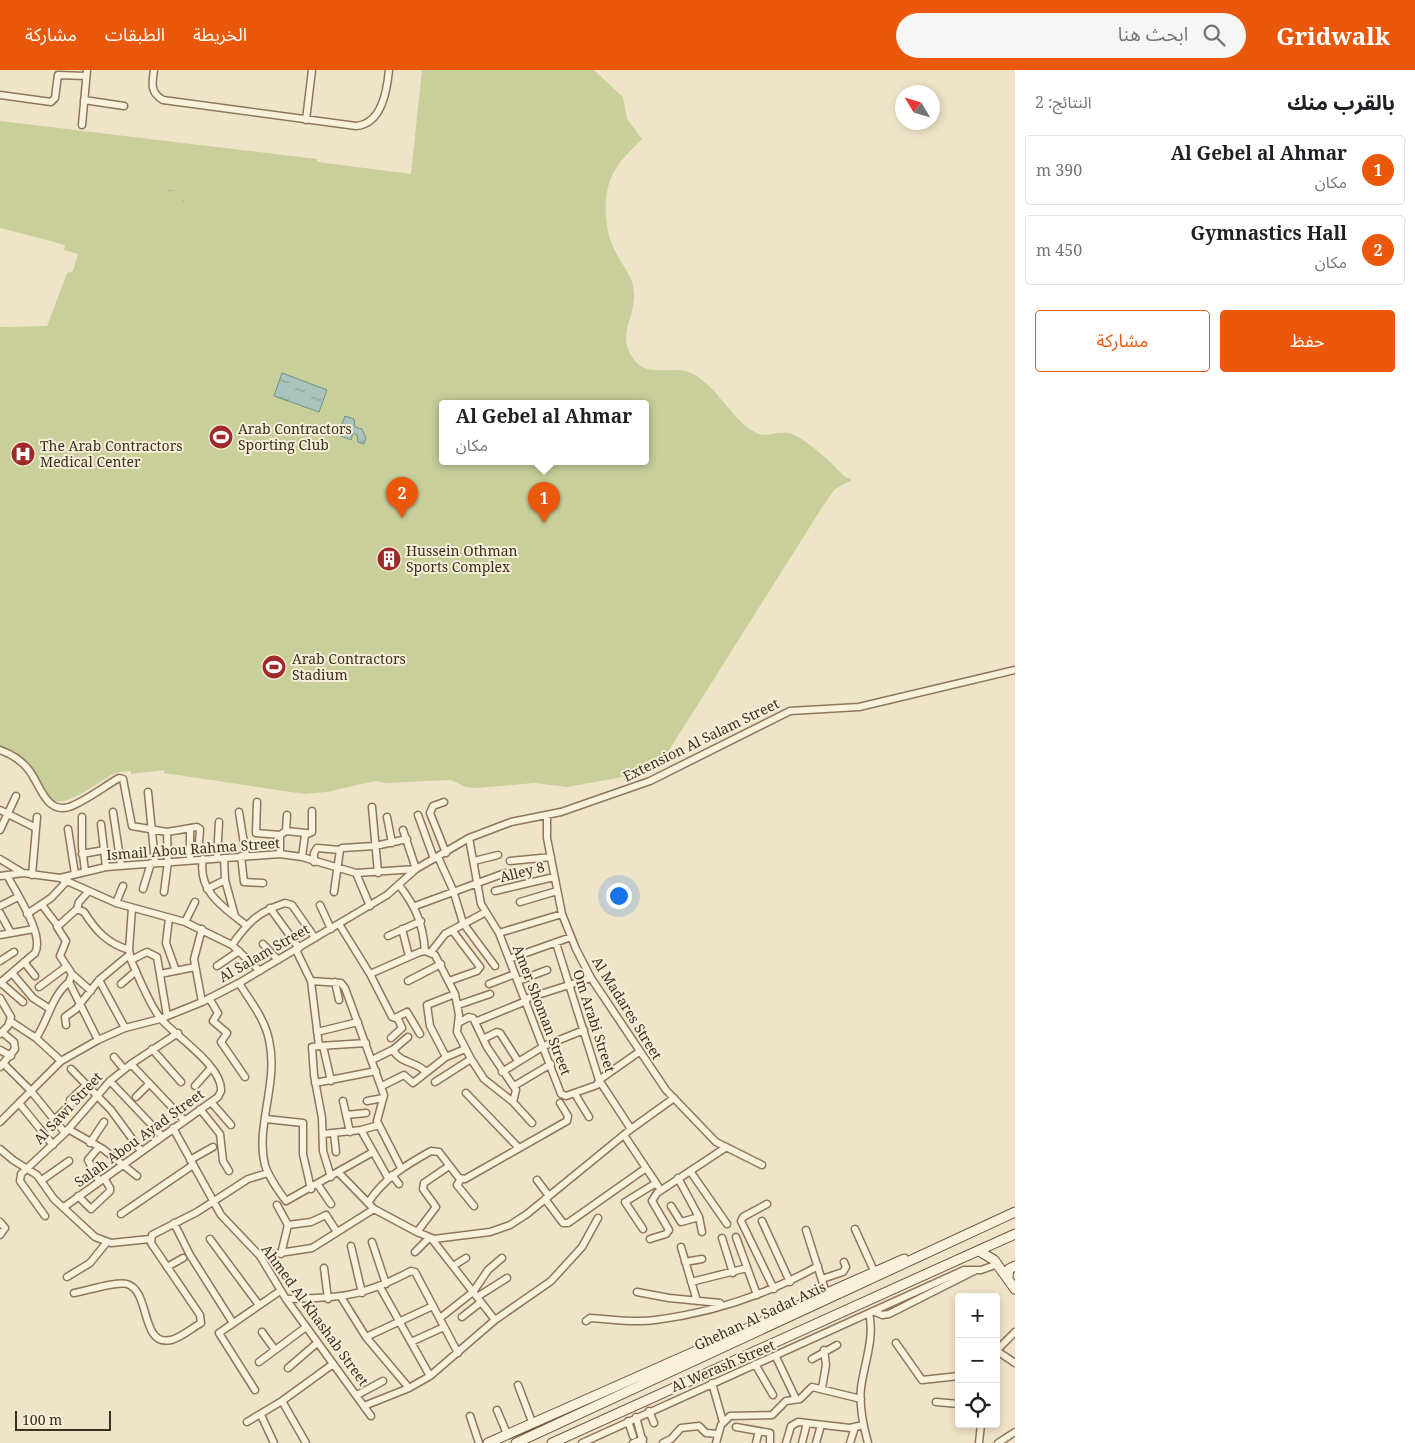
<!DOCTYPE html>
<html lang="ar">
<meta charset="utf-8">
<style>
:root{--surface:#fff;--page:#f6f6f6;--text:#202124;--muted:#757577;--line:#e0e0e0;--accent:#ea580c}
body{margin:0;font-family:"Noto Serif","Noto Sans Arabic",serif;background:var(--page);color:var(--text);direction:rtl}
.controls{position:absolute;right:15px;bottom:15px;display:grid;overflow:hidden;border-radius:5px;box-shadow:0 2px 8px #0003}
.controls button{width:45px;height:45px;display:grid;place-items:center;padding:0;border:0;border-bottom:1px solid var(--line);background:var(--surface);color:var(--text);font:25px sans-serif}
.compass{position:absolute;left:895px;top:15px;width:45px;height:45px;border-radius:50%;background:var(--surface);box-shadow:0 2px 8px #0003;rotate:308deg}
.scale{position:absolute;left:15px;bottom:12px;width:96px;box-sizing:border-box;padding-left:5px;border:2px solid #3d2e20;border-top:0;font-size:14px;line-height:18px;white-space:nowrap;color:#3d2e20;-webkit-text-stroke:4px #f7eed8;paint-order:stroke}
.you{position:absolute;left:618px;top:825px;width:18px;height:18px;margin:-12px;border:4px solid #fff;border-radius:50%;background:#1a73e8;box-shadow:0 0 0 8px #1a73e833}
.badge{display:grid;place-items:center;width:32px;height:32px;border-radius:50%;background:var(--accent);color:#fff;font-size:16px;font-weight:700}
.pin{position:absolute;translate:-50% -41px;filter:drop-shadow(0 1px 2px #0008)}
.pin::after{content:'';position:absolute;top:26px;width:18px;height:15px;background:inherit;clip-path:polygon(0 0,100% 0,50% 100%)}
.popup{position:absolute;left:439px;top:330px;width:210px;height:65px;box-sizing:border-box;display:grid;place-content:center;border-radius:5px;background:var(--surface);filter:drop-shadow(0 1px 4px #0005);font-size:16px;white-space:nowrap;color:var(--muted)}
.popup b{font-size:19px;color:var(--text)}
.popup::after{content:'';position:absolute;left:50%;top:100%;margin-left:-10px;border:10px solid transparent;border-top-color:var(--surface)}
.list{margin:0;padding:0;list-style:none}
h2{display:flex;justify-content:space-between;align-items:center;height:65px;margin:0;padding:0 20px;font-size:21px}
h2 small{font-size:16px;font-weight:400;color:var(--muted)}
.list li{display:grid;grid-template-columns:32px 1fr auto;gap:15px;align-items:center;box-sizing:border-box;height:70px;margin:0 10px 10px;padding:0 10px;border:1px solid var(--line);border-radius:5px}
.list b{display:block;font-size:19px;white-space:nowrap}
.list p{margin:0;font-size:16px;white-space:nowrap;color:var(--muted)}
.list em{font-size:16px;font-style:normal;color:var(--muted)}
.actions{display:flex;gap:10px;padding:15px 20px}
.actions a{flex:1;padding:11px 0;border:1px solid var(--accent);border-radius:5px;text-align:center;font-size:18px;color:var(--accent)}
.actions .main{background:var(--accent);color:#fff}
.icon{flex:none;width:28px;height:28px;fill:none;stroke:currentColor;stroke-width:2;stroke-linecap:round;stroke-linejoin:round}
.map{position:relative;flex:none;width:1015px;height:1373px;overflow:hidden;direction:ltr}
header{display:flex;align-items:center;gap:30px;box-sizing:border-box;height:70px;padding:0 25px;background:var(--accent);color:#fff}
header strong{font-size:24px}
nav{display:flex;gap:28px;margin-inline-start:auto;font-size:18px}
.search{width:350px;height:45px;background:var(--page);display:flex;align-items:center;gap:12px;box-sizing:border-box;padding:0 18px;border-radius:28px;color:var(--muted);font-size:19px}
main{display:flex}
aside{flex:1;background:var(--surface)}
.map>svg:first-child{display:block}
.grass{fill:#c9cf9b;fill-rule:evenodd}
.park{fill:url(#park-tufts)}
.water{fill:url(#water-ripples);stroke:#6f938a}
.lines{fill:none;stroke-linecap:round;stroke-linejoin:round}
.street-casing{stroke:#8d765c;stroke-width:9}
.secondary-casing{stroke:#6f573f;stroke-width:11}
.street{stroke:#faf1dc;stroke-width:6}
.secondary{stroke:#faf1dc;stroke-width:9}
.labels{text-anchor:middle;stroke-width:4;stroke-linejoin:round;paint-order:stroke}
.poi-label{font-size:14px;fill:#3d2e20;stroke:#f7eed8;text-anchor:start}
.street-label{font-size:14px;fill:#3d2e20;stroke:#f7eed8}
</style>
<header>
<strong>Gridwalk</strong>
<div class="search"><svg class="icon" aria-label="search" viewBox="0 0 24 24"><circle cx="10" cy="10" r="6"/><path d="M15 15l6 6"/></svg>ابحث هنا</div>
<nav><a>الخريطة</a><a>الطبقات</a><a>مشاركة</a></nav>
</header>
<main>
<aside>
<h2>بالقرب منك<small>النتائج: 2</small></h2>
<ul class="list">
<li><span class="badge">1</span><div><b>Al Gebel al Ahmar</b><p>مكان</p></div><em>390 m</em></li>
<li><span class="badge">2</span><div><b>Gymnastics Hall</b><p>مكان</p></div><em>450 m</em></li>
</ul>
<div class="actions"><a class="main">حفظ</a><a>مشاركة</a></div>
</aside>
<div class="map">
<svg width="1015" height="1373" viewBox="0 0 1015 1373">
<defs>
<pattern id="park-tufts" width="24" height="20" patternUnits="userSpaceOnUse" patternTransform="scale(1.25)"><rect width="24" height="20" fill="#c9cf9b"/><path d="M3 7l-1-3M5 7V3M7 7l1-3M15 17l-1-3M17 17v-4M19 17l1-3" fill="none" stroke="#aeb285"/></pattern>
<pattern id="water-ripples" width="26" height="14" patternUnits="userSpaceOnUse" patternTransform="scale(1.25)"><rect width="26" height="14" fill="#a9c4bc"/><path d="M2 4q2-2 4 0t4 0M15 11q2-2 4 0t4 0" fill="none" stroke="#8ba098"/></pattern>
</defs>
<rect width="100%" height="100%" fill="#f0e4c8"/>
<path class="grass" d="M422,0H594L623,27L627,49L642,69C633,79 621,89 615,100C601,123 604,158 615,181C622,195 633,206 634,222C636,250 613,267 637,293C650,307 675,295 691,303C717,316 728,344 751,360C767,370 772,361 787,363C802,364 834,395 844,406L852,410L835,419L823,436L666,685L657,696L646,703L567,717L535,713L477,718L466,717L451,710L386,713L375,711L327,722L304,724L164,703V700L131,704V701C126,702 120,701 115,703C98,711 67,740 49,729L33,701L0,676V257L47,256L67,203L73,201L78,184L64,180L65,175L0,158V51L317,89L318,92L411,104ZM443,334H645V392H443Z"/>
<path class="park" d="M164,118L186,123L180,144L161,133Z"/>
<path class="water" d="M282,303L327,320L319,342L274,326Z
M345,346L354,349L355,357L362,359L366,368L364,374L358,372L357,365L353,363L351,370L338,365Z"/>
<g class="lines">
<defs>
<path id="street" d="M154,0C152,13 150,23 163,30L356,56C382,54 387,20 389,0
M0,25L51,32L55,28L58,5L86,6
M84,30L124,36
M306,50L312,0
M82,55L87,0
M0,680C11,684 21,690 28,699C40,713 45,744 69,737C84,732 105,716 119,708L123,709L132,756L167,762L197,757L200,759L199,773
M148,722L155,792
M257,732L256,763L280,765
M444,732L433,736L430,743L446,783
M372,737L378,803
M0,740L36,758
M113,742L121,795
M239,742L246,786
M418,745L434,789
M547,746V768L562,844L576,879L591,908L666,1020L716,1072L762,1095
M82,747V777L85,801
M387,747L392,773
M101,754L106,797
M190,758V790
M68,759L75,804
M0,760L16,726
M286,761L287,745
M280,765L286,761L306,763
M280,765V784
M469,768L481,834L499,863L561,1024L566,1026L597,1015L599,1010L639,982
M82,784L104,780
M241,786L244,812L263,813
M302,787L305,765L312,762V741
M438,787L453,820L463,853L495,896
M217,788L219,752
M224,788L225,810L235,846
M0,789L23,803L60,808L116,833L185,852L232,875L260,901
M203,789C197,821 224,838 246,855
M474,791L498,785
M510,791L551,787
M314,792V783L317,778L340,780
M356,803L370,836
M32,805L37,747
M0,806L23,803
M60,808L106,797L280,784L302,787L356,803L416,799L403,760
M399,815C416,837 423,854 425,881
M143,819L151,793
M207,819L225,810
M495,821L554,807
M164,822L168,792L167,762
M334,822L340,780L342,778L375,776L407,769
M520,832L557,821
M116,833L123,816
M42,835L58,856
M320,835L331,859
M0,836L18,827
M415,836L505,803
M270,838L299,878
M77,839L57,857L66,871L60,886L72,904L91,921
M77,839L84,842C96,861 107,873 129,880
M77,839L79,832L88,822
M0,843L11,863
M27,844L51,828L66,812
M169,848L166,873L176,901
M185,852L195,832
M339,854L370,904L392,947L395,948L407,942L420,964
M402,859L409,886
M499,863L562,844
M0,865L34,859
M388,866L421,851
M556,873L599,1010L631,1059
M263,874L278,890
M232,875C248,852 258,842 285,833L292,835L315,868
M296,880L311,911L341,913L345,918L384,1025L377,1051L401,1098
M431,882L445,864L484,843
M509,889L571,867
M131,890L147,882L157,887L167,946
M0,891L14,882
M24,892L35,906
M217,896L239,881
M12,903L33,928L50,939
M72,904L69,912L98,970
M160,904L195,897
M370,904L420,882L425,881L435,885L455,924L459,945L457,962L471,989L484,1009L513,1032L532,1053
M99,910L125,958
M311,911L319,976L312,977L314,1005L322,1048L323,1081L331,1107
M408,911L441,894
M449,911L477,901L480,897L452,860
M518,911L547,900
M0,912L23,932
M335,912L339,930
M0,913L35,883C45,865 16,823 7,805
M239,913C250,931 265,949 269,970C279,1012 255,1057 265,1095C269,1108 278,1120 286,1131L373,1082
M121,914L136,901
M489,914L515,904
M39,917L66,897
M0,928L11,947L8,956L0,964
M209,928L218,943L213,951L227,963L221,972L245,1007
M525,929L591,908
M202,932L194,889L202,859
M458,935L490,924
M10,951L36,968L61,991
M475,952L526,931
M458,953L469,947L473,948L487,977L516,1020L513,1032
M66,955L65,947L76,939L99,910L129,885
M317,962L358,952
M36,968C49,949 51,927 69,912
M391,968L402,958L397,947
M483,969L497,962L500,963L518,991
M319,976L366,973
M323,976L331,1011
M152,979L181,1012
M0,980L11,986
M393,980C401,994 416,991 426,1002
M114,987L124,999
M446,987L430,956L427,935L455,924
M372,990L394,979L408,967
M4,994L31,1021L65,1063
M131,994L184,1050
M0,997L15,979L14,972L3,963
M71,999L111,1040L141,1081
M502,1002L544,976L584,960
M110,1011L162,1066
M435,1012L471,989
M315,1013L376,1001
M195,1016L211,998
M382,1016L404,1005L413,1013L446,987L465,979
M514,1016L551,994
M466,1023L518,1077
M575,1024L589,1047
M136,1027L149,1014
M70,1030L85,1016
M343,1031L350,1062
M367,1031L383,1028
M211,1032L231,1055
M19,1033L53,1075
M200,1039L220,1064L223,1091L229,1101
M346,1045L366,1043
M266,1049L303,1053V1084L311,1119
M54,1050L71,1034
M0,1052L61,991L98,970L125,958L160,949L202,932L239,913L387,825L416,799L469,768L511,752L561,742L650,711L790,641L859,637L1015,600
M173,1058L221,1145L260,1186L286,1229L371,1346
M68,1059L103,1079L137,1106
M361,1060L388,1108
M323,1064L361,1060L379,1055
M334,1064L336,1082
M624,1065L658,1116
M90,1073L104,1052
M99,1077L88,1090L99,1111
M0,1079L13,1090L37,1105L54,1129L95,1167L111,1173L150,1169
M190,1090L213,1077
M690,1101L727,1154
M339,1103L374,1139L417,1162L434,1169L490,1162L510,1155L527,1144L631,1059L674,1028
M392,1105L399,1114
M678,1108L699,1147L702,1162
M461,1109L457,1115L474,1136
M42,1110L69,1091
M537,1110L549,1126
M318,1115L331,1134
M78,1126L91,1139L110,1121V1118L104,1108
M545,1129L563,1153H568L646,1098
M368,1133C384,1108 406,1095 431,1081L439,1082L459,1108L465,1109L567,1051L568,1046L560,1033
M767,1134L743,1147L741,1151L774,1219
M277,1135L288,1155L281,1184
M671,1136L681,1152L699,1147
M64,1137L218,1027L221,1021C223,996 175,966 161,949C150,936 138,906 131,890L129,880L132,838
M121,1144L193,1095
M45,1146L20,1111L21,1104L65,1063L110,1011L131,994L178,963
M762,1151L790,1212
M0,1152L5,1158L0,1165
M174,1153L190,1185L233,1253
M288,1155L311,1152L326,1145L337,1162
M643,1159L625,1132L656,1113
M855,1159L874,1201
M806,1160L826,1223
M417,1162L436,1137L423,1119L424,1113L449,1096
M736,1167L757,1225
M431,1168L495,1250
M722,1168L733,1203
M210,1169L259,1235
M650,1169L666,1164L669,1160L652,1131L657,1123L725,1078
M372,1172L386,1214
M351,1176L362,1223
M681,1177L697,1231
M415,1182L429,1168
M260,1186L312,1178L374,1139
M685,1192L702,1189
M453,1196L466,1188
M167,1197L183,1188
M324,1198L328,1229
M67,1207L90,1193L107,1172
M822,1209L843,1202L846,1197L844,1192
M691,1212L747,1198
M380,1217L430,1306
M637,1222L669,1228L720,1233
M74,1223C86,1221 117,1211 127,1214C151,1221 140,1277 171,1270C180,1268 192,1258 201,1253L200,1245L151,1173L152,1165L197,1142L248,1109L268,1103
M341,1227L366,1267L409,1318
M477,1227L507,1208
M286,1229C340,1228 362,1227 411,1201L415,1202L458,1283
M873,1241L882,1245L889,1244L976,1200
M462,1247L481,1232
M440,1248L473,1222L488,1200L502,1188
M586,1251L590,1248C611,1249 634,1253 655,1250C711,1243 768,1224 818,1196
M262,1262L275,1280
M366,1267L433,1236
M411,1272L444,1257
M896,1273L922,1310L959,1306
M996,1281L1015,1262
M997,1281L1015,1293
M776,1287L796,1329
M812,1289L837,1275
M259,1292L306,1257
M755,1294L773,1325
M288,1298L317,1273
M712,1313L723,1352
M518,1315L532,1352
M822,1318L826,1295L824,1280
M255,1320L219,1263L280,1221
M357,1325L383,1311
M282,1331L306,1373
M936,1332L959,1334
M364,1336L409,1318L430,1306L495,1250L551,1211L582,1177L598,1148
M497,1340L507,1364
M649,1341L654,1353
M261,1345L274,1373
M470,1346L479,1373
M636,1347L643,1373
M628,1351L633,1366
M247,1352L282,1331L333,1294
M736,1357L770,1363V1373
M582,1373L964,1200H981L998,1194
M633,1373L643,1369
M663,1373L671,1369L681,1358L699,1356L706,1363L718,1364
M716,1373L721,1355L730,1346L772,1345L786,1331L800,1329L812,1317L861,1329
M756,1373L759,1361
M786,1373L791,1356L798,1352L850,1358L863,1355
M802,1373L807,1353
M816,1373L821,1355
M850,1373L855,1357
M868,1373C863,1355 859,1336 861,1318C864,1294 875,1268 869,1243
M979,1373L981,1354
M998,1373L1015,1362"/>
<path id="secondary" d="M979,1181L994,1190L1015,1219
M1008,1207L1009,1199L1015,1196
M488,1373L904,1189
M516,1373L1015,1142
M552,1373L1015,1164"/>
</defs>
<use href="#street" class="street-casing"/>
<use href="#secondary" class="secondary-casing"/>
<use href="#street" class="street"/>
<use href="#secondary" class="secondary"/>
</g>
<defs>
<symbol id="stadium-disc" viewBox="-11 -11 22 22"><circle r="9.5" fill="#9e2a2b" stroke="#f7eed8"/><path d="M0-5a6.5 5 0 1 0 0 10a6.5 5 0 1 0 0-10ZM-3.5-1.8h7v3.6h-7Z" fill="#fff"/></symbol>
<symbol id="hospital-disc" viewBox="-11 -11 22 22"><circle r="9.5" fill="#9e2a2b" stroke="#f7eed8"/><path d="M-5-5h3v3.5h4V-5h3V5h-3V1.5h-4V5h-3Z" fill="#fff"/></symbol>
<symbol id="building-disc" viewBox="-11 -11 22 22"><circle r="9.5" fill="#9e2a2b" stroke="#f7eed8"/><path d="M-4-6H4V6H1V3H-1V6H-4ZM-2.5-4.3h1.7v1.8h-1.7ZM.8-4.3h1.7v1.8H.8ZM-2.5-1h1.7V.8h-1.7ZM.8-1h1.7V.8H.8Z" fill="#fff"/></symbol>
</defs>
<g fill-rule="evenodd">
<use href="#stadium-disc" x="207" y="353" width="28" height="28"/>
<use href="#hospital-disc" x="9" y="370" width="28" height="28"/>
<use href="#building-disc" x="375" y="475" width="28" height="28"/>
<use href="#stadium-disc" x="260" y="583" width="28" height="28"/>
</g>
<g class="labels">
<g class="poi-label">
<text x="238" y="364">Arab Contractors<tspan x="238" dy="16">Sporting Club</tspan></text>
<text x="40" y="381">The Arab Contractors<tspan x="40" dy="16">Medical Center</tspan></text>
<text x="406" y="486">Hussein Othman<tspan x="406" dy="16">Sports Complex</tspan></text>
<text x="292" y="594">Arab Contractors<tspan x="292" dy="16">Stadium</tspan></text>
</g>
<g class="street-label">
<text transform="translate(701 670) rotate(-26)" y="5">Extension Al Salam Street</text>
<text transform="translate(193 779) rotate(-4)" y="5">Ismail Abou Rahma Street</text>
<text transform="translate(522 802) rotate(-14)" y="5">Alley 8</text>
<text transform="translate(264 883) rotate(-30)" y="5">Al Salam Street</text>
<text transform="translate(627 938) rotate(58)" y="5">Al Madares Street</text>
<text transform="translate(542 940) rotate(69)" y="5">Amer Shoman Street</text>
<text transform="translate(594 951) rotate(72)" y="5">Om Arabi Street</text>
<text transform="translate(68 1038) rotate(-47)" y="5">Al Sawi Street</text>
<text transform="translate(139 1068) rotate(-36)" y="5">Salah Abou Ayad Street</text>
<text transform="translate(315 1245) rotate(54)" y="5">Ahmed Al Khashab Street</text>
<text transform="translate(760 1246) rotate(-25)" y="5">Ghehan Al Sadat Axis</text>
<text transform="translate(723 1296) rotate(-23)" y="5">Al Werash Street</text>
</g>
</g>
</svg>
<div class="controls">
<button>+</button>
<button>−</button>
<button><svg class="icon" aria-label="locate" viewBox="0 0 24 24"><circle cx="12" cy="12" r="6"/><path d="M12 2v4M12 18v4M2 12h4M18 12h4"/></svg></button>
</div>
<svg class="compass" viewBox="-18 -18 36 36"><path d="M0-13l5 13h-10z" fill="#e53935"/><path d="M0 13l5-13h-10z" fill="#757577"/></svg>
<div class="scale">100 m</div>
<div class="you"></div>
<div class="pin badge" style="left:544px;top:453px">1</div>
<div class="popup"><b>Al Gebel al Ahmar</b>مكان</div>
<div class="pin badge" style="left:402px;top:448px">2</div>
</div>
</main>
